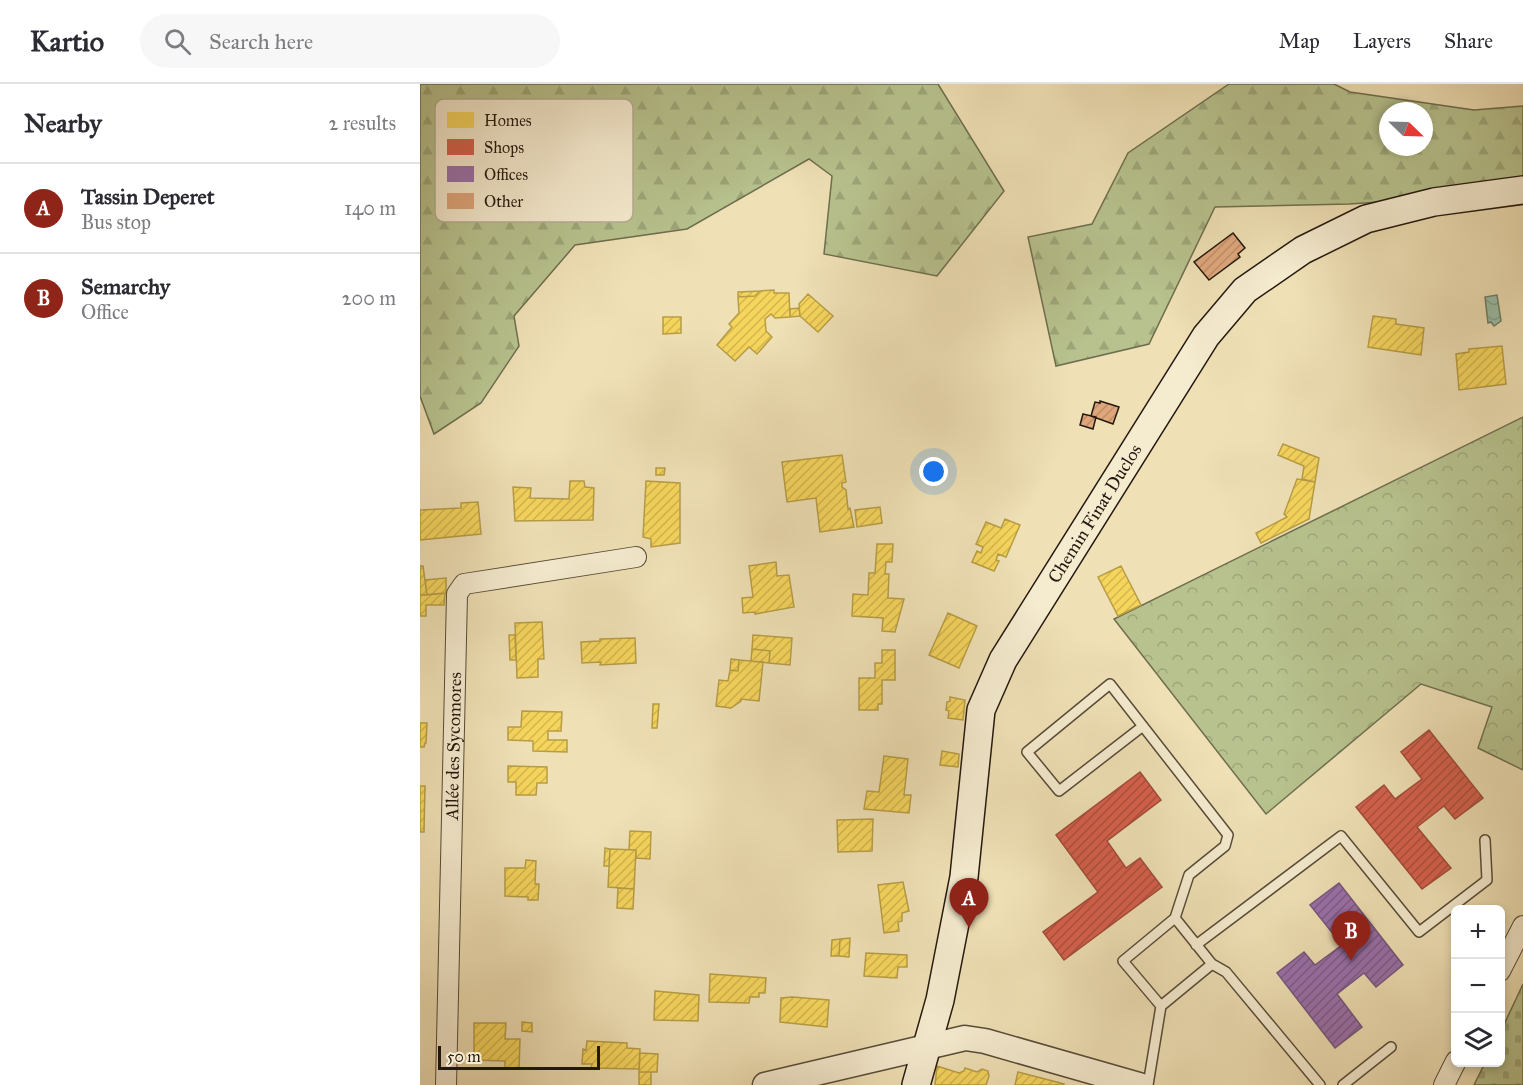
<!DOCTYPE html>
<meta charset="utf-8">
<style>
:root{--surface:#fff;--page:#f7f7f7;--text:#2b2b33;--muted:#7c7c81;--line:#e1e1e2;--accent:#8f2418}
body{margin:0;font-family:"IM FELL Great Primer",serif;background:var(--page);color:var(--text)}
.controls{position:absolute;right:18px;bottom:18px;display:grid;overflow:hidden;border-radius:9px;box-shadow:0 3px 9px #0003}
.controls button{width:54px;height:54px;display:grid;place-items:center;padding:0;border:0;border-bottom:2px solid var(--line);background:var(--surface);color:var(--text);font:30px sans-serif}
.compass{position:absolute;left:959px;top:18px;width:54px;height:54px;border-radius:50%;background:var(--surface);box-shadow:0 3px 9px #0003;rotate:113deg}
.scale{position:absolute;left:18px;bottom:15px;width:162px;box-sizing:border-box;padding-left:6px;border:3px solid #24190f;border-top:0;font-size:16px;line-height:21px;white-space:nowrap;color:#24190f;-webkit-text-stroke:4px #f5ebcf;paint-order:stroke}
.you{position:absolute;left:514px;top:388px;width:21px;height:21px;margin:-15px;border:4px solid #fff;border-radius:50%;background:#1a73e8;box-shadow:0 0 0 9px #1a73e833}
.badge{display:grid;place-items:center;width:39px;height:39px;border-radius:50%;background:var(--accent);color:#fff;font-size:20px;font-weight:700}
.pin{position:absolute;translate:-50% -50px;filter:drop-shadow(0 2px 3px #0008)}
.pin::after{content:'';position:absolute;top:32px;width:21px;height:18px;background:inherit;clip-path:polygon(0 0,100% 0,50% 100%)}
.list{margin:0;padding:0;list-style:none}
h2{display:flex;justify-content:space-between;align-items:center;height:78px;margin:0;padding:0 24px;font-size:26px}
h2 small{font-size:20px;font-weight:400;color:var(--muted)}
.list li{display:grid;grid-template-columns:39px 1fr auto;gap:18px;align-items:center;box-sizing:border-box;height:90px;padding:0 24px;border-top:2px solid var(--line)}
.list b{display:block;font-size:22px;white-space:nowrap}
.list p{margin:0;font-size:20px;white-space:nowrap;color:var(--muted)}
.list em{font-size:20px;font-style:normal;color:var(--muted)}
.icon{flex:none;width:33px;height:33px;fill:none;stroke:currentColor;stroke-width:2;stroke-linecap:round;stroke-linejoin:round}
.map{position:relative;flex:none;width:1103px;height:1001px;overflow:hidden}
header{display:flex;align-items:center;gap:36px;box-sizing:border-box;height:84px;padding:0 30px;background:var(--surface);border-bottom:2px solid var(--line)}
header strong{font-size:28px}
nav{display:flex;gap:33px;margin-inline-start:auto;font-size:21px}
.search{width:420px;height:54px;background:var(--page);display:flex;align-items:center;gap:15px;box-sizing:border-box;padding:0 21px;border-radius:33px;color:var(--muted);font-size:22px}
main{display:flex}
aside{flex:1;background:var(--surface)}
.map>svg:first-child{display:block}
.forest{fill:url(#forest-firs);stroke:#6e6e4e;stroke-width:1.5;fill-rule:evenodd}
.cemetery{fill:url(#cemetery-stones);stroke:#6e6e4e;stroke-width:1.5}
.park{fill:url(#park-crowns);stroke:#6e6e4e;stroke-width:1.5}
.water{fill:url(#water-waves);stroke:#6b7c6a;stroke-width:1.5}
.homes{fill:url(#homes-hatch);stroke:#b79d45;stroke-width:1.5}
.shops{fill:url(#shops-hatch);stroke:#a14b3a;stroke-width:1.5}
.offices{fill:url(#offices-hatch);stroke:#76567c;stroke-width:1.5}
.building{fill:url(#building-hatch);stroke:#24190f;stroke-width:1.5}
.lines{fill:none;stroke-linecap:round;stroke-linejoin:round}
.service-casing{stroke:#574b38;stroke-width:12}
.minor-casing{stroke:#574b38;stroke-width:22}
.tertiary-casing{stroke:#574b38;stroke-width:27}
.secondary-casing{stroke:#24190f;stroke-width:30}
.service{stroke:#f5ebcf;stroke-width:9}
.minor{stroke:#f5ebcf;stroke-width:20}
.tertiary{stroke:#f5ebcf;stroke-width:24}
.secondary{stroke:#f5ebcf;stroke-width:27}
.labels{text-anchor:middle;stroke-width:6;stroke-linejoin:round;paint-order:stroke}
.street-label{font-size:18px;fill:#24190f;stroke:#f5ebcf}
.key{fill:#f5ebcf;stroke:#b6ac95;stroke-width:1.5}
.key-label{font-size:16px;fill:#24190f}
</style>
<header>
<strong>Kartio</strong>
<div class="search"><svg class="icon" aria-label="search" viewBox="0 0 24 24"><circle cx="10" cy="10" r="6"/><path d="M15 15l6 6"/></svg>Search here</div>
<nav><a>Map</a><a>Layers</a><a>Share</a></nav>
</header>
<main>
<aside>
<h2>Nearby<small>2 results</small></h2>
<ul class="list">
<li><span class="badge">A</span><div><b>Tassin Deperet</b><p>Bus stop</p></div><em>140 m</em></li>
<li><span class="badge">B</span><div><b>Semarchy</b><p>Office</p></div><em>200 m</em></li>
</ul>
</aside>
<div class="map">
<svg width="1103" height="1001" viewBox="0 0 1103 1001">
<defs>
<pattern id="forest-firs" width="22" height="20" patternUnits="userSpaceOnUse" patternTransform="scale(1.5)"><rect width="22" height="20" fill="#b7c28e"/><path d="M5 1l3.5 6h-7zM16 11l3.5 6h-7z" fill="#9da679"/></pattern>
<pattern id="cemetery-stones" width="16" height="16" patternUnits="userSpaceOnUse" patternTransform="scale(1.5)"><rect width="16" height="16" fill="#b7c28e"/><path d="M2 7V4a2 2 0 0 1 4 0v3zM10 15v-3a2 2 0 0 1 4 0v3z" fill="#9da679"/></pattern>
<pattern id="park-crowns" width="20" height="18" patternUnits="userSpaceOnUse" patternTransform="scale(1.5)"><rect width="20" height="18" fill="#b7c28e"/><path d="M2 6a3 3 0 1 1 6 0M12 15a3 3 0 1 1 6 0" fill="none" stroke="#9da679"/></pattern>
<pattern id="water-waves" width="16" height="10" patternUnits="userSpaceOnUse" patternTransform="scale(1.5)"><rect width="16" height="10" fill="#9bbea7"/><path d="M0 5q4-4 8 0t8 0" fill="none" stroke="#85a38f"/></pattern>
<pattern id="homes-hatch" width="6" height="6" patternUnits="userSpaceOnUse" patternTransform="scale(1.5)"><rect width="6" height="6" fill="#f6d55c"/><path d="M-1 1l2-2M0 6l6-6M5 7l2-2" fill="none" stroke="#d3b64f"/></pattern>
<pattern id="shops-hatch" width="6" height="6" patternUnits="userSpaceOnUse" patternTransform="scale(1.5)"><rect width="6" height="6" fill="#d6604d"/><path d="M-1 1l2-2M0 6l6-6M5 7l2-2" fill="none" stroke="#ad4e3e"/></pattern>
<pattern id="offices-hatch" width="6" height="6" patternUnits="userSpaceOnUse" patternTransform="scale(1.5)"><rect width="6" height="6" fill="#9970ab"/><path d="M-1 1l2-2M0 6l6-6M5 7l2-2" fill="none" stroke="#7d5b8a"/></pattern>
<pattern id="building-hatch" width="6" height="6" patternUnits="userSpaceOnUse" patternTransform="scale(1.5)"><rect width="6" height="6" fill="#dfa67b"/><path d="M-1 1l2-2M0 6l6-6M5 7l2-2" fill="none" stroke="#bf8e69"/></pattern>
</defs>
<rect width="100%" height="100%" fill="#efe0b5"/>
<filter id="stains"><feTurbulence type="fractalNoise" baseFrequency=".00333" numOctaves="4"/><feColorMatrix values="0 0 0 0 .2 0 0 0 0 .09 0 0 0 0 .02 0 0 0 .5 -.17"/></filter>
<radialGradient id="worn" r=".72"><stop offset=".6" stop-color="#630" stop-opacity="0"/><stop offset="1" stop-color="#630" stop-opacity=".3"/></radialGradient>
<path class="forest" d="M0,0H518L584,107L517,192L404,170L412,92L389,75L267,145L155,161L94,232L99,262L61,319L14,350L0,312Z
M809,0H914L930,8L1054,26L1103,22V102L1068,111L929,120L795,123L729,260L636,282L608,153L672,140L708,69ZM968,27H1004V63H968Z"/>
<path class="cemetery" d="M1103,900V1001H1054L1065,979L1080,978L1081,947Z"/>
<path class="park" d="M1103,333V686L1058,664L1072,623L1001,600L846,730L694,535Z"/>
<path class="water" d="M1077,211L1081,237L1074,242L1071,238L1068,239L1065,213Z"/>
<path class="homes" d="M354,206V209H369L370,233L355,234L351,230L345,235L346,247L352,253L337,270L329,263L315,277L297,261L312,243L309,240L319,229L318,213L335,212L340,207Z
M340,207L335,212L318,213V208Z
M388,210L413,232L398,248L380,232L379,220Z
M379,224L380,232L370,233V225Z
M953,232L976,235V240L1004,244L1001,271L948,263Z
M243,233H261V249L243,250Z
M1082,262L1086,300L1039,306L1036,270L1049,268V265Z
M863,360L899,374L895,398L882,395L884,382L858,371Z
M422,371L426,398L422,399V403L426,406L428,425L430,424L434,443L400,448L396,414L367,418L362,378Z
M236,384H245L244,391H236Z
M877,395L895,398L889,435L841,459L836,449L867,433L864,430Z
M150,397H164L165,403L174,404L173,436L95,437L93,403L111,404L110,414L149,415Z
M226,397L260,399V459L231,463V455L223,453Z
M58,418L61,450L0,456V426L41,424V419Z
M460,423L462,439L437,443L435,426Z
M585,435L600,441L586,473L578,470L576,476L579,477L574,487L552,478L557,467L561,469L563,463L556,460L566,438L581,444Z
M457,460H473L472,478H466L465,490H469L468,514L484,515L475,548L462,547L463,534L432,532L433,510L448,511L449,489H455Z
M356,478L357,492L369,491L374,523L335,530V528L323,529L322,514L333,513L329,482Z
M0,482H3L7,511H0Z
M701,482L721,521L698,532L678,493Z
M26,494V509L7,511L5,496Z
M25,509L24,521H6V532H0V511Z
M528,529L557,542L539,584L509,571Z
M122,538L124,575H118V593L97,594L95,539Z
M89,551H95L96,576H90Z
M333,551L372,554L370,581L349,579L350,567L332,565Z
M215,554L216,579L180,581L181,578L162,579L161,558L180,557V555Z
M332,565L350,567L349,579L331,577Z
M462,566H475V596H462V620H458V626H439V594H455V579H462Z
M311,575L319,576L318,587L310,586Z
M319,576L343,578L339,617L321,615V617L311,624L296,622L299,596L308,597L310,586L318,587Z
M530,613L545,616L543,636L528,634L529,627L526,626L527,618L530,617Z
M233,620H239L237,644H232Z
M102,627L142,628L141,647H128V656H147V668L113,667V657L88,656V643H101Z
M0,639H7L6,659H5L4,663H0Z
M522,667L539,670L538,683L520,681Z
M464,672L488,675L484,711H491L489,729L444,725L447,707L459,708Z
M88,682L127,683V699H117L116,711H96V698H88Z
M0,702H5L4,748H0Z
M453,735L452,767L418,768L417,736Z
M210,747L231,748L230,775L216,774V766H209Z
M185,764L190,765L189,782H184Z
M190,765L216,766L214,805L188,803Z
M106,776L116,777L115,800H119L118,816H108V813L85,812V784H105Z
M483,798L489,827L482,829V837L478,838L479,847L464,849L458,801Z
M198,804L214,805L213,825L197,824Z
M430,854L429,873L419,872L420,855Z
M420,855L419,872H411L412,856Z
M446,869L487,871V883H478L477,894L444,892Z
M290,890L346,894L345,909H339V913H330L329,919L289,918Z
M235,907L279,911L278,937L234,936Z
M372,913L409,916L407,943L360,938L361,914Z
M102,938L112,939V948L102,947Z
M54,939H86L85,955H100L99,985L85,984V977L54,976Z
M167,957L207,959V964L220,965L219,985L171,984L172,980H162L163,965L166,966Z
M220,969L238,970L237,988H219Z
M517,982L539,989L544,987L545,984L557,988L562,985L568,987L569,992L566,1001H515Z
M219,988H231V1001H219Z
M598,988L644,1000L643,1001H595Z"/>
<path class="shops" d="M1009,646L1063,714L1035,735L1024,722L997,743L1031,784L1002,805L936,723L964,701L975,715L1002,695L981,668Z
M720,688L741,716L687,757L706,784L720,774L742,803L644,876L623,848L678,808L636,751Z"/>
<path class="offices" d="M919,799L983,881L956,903L944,889L917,910L942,943L915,964L857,889L884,868L895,881L922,861L890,821Z"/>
<path class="building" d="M813,149L825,164L818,170L820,173L789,196L774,178Z
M680,317L699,323L693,340L671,332L675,318L680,319Z
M663,330L676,333L673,345L660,341Z"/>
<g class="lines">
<defs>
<path id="service" d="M723,642L639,707L607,668L690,600L808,751L805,762L769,791L755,834L792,880
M776,861L921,752L999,848L1067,796L1065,756
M741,922L703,877L755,834
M728,1001L741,922L792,880L806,888L900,1001
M923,1001L971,963"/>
<g id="minor">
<path d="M1080,887L1103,842"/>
<path id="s1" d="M26,1001L37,510L44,500L216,473"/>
<path d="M1024,1001L1036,977"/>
</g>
<path id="tertiary" d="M345,1001L545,954L565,957L719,1001"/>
<g id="secondary">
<path id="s2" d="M496,1001L520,916L544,793L561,626L583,576L786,252L825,206L883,166L946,135L1014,118L1103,106"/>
</g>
</defs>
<use href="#service" class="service-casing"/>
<use href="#minor" class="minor-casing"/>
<use href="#tertiary" class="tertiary-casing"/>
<use href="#secondary" class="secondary-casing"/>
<use href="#service" class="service"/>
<use href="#minor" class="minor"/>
<use href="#tertiary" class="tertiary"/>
<use href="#secondary" class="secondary"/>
</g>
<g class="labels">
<g class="street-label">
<text dy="6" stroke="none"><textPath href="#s2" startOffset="609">Chemin Finat Duclos</textPath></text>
<text dy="6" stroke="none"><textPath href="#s1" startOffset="339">Allée des Sycomores</textPath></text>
</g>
</g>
<rect x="15" y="15" width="198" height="123" rx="9" class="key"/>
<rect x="27" y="28" width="27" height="16" fill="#f6d55c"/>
<rect x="27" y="55" width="27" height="16" fill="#d6604d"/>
<rect x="27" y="82" width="27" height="16" fill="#9970ab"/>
<rect x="27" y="109" width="27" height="16" fill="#dfa67b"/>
<g class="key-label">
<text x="64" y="42">Homes</text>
<text x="64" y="69">Shops</text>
<text x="64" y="96">Offices</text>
<text x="64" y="123">Other</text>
</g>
<rect width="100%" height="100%" filter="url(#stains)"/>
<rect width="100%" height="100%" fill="url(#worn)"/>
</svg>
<div class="controls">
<button>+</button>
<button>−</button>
<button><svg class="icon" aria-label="layers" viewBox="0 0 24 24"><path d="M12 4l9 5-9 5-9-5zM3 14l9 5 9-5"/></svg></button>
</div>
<svg class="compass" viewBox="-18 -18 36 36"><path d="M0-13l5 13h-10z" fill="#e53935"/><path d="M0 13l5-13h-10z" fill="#7c7c81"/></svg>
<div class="scale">50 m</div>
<div class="you"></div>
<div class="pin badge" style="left:549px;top:844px">A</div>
<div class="pin badge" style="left:931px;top:877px">B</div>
</div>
</main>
